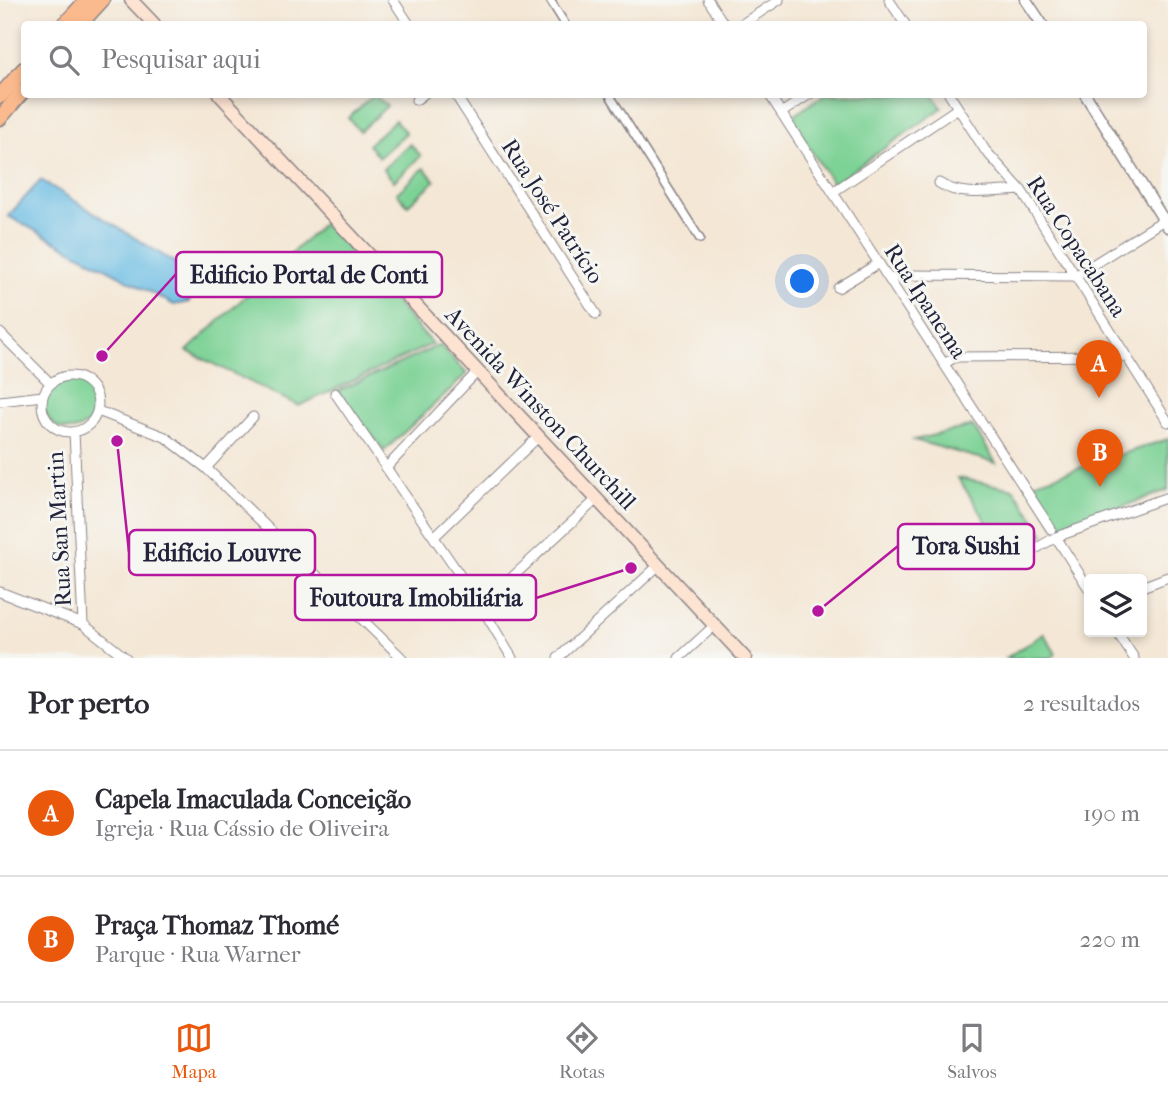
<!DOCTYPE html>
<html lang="pt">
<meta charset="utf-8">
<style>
:root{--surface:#fff;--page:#f2f2f3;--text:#2b2b33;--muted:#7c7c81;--line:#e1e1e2;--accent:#ea580c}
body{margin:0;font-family:"IM FELL French Canon",serif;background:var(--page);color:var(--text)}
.controls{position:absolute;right:21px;bottom:21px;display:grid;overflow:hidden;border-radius:7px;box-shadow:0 4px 10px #0003}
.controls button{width:63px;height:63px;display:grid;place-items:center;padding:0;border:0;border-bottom:2px solid var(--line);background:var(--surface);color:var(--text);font:35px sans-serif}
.you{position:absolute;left:803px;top:282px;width:24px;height:24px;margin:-18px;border:5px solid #fff;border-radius:50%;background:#1a73e8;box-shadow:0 0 0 10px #1a73e833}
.badge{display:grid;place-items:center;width:46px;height:46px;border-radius:50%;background:var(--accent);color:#fff;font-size:23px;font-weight:700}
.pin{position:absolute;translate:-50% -58px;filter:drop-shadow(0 2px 4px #0008)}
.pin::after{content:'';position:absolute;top:37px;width:24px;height:21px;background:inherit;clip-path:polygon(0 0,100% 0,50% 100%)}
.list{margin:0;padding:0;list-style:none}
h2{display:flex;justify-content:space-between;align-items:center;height:91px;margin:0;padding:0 28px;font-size:30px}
h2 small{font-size:23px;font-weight:400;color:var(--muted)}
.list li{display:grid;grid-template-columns:46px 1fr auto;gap:21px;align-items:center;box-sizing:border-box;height:126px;padding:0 28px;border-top:2px solid var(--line)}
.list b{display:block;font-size:26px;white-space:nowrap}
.list p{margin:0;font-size:23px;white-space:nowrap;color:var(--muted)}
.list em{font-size:23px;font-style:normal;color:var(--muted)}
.icon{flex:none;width:38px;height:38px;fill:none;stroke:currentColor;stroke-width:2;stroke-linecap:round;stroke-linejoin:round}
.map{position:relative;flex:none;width:1168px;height:658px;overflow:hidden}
.search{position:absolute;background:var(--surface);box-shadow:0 4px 10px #0003;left:21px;right:21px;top:21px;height:77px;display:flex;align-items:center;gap:18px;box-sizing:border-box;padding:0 24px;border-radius:7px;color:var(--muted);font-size:26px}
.sheet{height:343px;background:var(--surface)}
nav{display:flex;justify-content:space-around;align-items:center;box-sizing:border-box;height:98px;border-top:2px solid var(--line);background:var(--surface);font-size:19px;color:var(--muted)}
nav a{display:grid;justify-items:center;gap:4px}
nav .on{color:var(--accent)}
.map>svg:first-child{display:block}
.green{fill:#7dd295;stroke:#507a68;stroke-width:2}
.water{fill:#67bbe3;stroke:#446e8f;stroke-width:2}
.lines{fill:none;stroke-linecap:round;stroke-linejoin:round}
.pedestrian-casing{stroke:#8b8488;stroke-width:10}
.minor-casing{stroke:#8b8488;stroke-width:11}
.tertiary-casing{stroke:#8b8488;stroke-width:13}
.secondary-casing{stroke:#8b8488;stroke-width:15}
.primary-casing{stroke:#8b8488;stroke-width:17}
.pedestrian{stroke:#fff;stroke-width:7}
.minor{stroke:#fff;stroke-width:9}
.tertiary{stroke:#fff;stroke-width:10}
.secondary{stroke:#fde3d1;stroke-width:12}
.primary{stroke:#fbba8d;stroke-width:14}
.labels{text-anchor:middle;stroke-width:6;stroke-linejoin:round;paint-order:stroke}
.street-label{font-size:23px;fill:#22223b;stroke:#f6f6f2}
.leader{fill:none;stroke:#b5179e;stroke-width:2.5}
.callout-dot{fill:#b5179e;stroke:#f6f6f2;stroke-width:2.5}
.callout{fill:#f6f6f2;stroke:#b5179e;stroke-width:2.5}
.callout-label{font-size:24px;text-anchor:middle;font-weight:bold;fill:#22223b}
</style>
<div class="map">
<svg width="1168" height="658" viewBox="0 0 1168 658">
<rect width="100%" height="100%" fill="#f6f6f2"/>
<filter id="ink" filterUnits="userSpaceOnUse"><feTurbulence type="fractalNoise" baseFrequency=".0143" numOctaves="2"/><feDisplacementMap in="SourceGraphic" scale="14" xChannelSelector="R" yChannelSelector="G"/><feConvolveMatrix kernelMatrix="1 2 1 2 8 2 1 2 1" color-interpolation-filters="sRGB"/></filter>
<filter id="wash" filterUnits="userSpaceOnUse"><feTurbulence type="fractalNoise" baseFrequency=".00686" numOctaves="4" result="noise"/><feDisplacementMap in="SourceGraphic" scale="28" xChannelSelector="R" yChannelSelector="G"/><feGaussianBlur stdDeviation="1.57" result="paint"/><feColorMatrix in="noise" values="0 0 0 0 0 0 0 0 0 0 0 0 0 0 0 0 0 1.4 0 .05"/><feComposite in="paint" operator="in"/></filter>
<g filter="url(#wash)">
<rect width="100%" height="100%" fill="#f4e7d5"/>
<path class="green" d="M825,94L933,95L942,108L833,184L790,118Z
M374,95L387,106L360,131L348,118Z
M395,120L406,133L379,157L368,145Z
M410,144L421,156L394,181L383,169Z
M424,168L435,181L408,205L397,193Z
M325,222L432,344L299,406L187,351Z
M440,345L467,374L384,451L338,391Z
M44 404a26 26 0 1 1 52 0a26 26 0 1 1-52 0Z
M973,426L996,463L914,440L972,426Z
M1168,439V490L1058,530L1030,484Z
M958,478L1014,489L1044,534L1010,557Z
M1044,634L1056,654L1050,658H1006Z"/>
<path class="water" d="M41,180L200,278L189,302L174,305L8,216Z"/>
</g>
<g filter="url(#ink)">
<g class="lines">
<defs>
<path id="pedestrian" d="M550,0L565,24
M609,94L700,239"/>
<path id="minor" d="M393,0L409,24
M708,0L724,24
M889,0L905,24
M742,24L779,0
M455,94L596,314
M769,94L1051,529
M949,94L985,150L1021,190L1168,422
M416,100L424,94
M781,113L810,94
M939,183C960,198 996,191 1021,190
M833,192L958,108
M890,280L899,275L1075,276L1167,218
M838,288L879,263
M0,333L51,384
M944,364L955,357L1126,356
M42 404a28 28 0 1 1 56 0a28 28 0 1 1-56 0Z
M335,393L481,606L512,658
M0,401L43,396
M98,411L165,437L206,468L402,658
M74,432L83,624
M206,468L253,417
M386,468L478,371
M434,537L538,437
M1056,537L1089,589
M1016,560L1056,537L1168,497
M1142,587L1168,577
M0,592L83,624L126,658
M481,606L597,499
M1117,632L1134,658
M558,658L659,565
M679,658L715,625"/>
<path id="tertiary" d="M1026,0L1042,24
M1085,94L1168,227"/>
<path id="secondary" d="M131,0L154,24
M219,94L745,658"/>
<path id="primary" d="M65,24L87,0
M80,24L102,0
M0,96L24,69
M0,118L24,90"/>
</defs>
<use href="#pedestrian" class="pedestrian-casing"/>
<use href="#minor" class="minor-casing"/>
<use href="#tertiary" class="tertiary-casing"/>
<use href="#secondary" class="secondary-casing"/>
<use href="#primary" class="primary-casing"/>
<use href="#pedestrian" class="pedestrian"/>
<use href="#minor" class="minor"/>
<use href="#tertiary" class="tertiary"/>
<use href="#secondary" class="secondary"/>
<use href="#primary" class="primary"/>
</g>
</g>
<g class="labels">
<g class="street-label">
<text transform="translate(553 211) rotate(57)" y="8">Rua José Patrício</text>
<text transform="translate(1077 246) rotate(57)" y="8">Rua Copacabana</text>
<text transform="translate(926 301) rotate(57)" y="8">Rua Ipanema</text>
<text transform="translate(541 408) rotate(47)" y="8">Avenida Winston Churchill</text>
<text transform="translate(59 529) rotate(-93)" y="8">Rua San Martin</text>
</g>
</g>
<path class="leader" d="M102 356L176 274M818 611L898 546M117 441L129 552M631 568L536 598"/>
<g class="callout-dot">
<circle cx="102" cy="356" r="7"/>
<circle cx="818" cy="611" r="7"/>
<circle cx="117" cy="441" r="7"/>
<circle cx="631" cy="568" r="7"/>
</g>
<g class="callout">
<rect x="176" y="252" width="266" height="45" rx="7"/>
<rect x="898" y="524" width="136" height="45" rx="7"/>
<rect x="129" y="530" width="186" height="45" rx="7"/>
<rect x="295" y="575" width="241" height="45" rx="7"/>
</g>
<g class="callout-label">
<text x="309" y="283">Edificio Portal de Conti</text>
<text x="966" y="554">Tora Sushi</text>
<text x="222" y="561">Edifício Louvre</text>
<text x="416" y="606">Foutoura Imobiliária</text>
</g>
</svg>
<div class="controls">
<button><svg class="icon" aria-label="layers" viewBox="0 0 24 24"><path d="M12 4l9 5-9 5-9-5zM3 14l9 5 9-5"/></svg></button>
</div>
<div class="you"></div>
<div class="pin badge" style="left:1099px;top:398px">A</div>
<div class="pin badge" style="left:1100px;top:487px">B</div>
<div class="search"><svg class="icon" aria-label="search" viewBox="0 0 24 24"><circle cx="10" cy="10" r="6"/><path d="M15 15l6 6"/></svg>Pesquisar aqui</div>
</div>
<section class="sheet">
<h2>Por perto<small>2 resultados</small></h2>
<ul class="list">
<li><span class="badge">A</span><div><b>Capela Imaculada Conceição</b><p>Igreja · Rua Cássio de Oliveira</p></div><em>190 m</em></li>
<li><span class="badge">B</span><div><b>Praça Thomaz Thomé</b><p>Parque · Rua Warner</p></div><em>220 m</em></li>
</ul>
</section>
<nav>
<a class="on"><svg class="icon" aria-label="map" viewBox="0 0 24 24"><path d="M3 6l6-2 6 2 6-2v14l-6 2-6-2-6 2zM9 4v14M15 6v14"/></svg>Mapa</a>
<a><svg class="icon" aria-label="directions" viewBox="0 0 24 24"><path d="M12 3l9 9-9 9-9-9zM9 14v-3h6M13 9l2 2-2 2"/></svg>Rotas</a>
<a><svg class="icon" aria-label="saved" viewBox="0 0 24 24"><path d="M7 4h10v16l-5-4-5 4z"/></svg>Salvos</a>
</nav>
